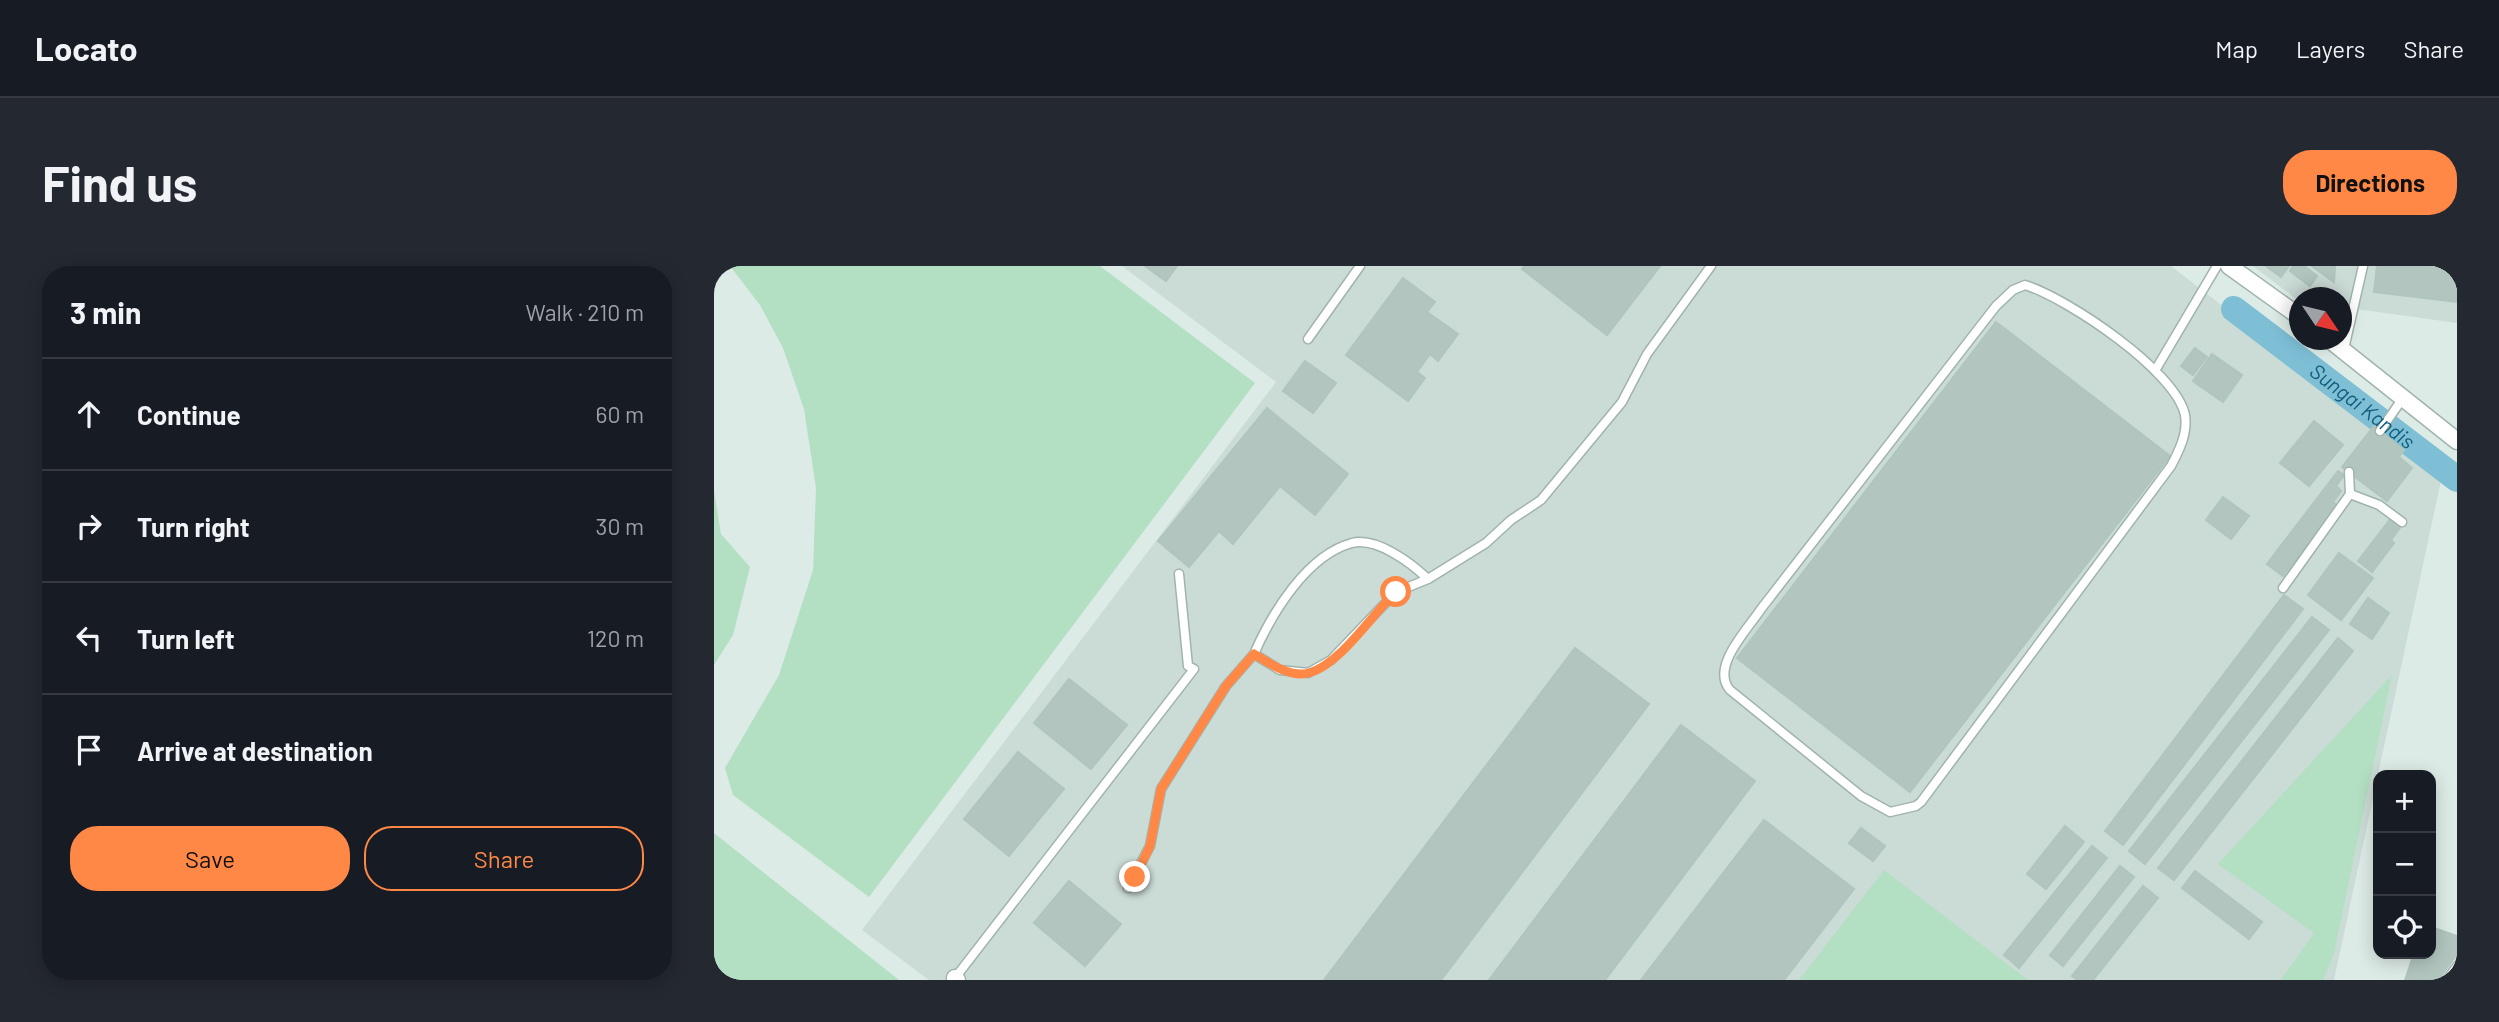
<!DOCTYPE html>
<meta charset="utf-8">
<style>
:root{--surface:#171b24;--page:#242831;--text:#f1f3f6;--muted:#9ea1a6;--line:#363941;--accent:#ff8847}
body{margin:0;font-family:Barlow,sans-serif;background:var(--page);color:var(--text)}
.controls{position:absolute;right:21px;bottom:21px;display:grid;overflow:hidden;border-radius:14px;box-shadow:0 4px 18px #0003}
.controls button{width:63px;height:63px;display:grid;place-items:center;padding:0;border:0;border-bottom:2px solid var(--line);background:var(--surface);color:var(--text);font:35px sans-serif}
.compass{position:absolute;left:1575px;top:21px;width:63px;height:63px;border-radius:50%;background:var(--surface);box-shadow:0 4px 18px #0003;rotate:125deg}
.stop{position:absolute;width:21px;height:21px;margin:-16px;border:5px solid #ff8847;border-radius:50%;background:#fff}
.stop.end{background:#ff8847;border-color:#fff;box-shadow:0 2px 7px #0008}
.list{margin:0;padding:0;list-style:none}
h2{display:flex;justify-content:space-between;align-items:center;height:91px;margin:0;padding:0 28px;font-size:30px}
h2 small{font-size:23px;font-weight:400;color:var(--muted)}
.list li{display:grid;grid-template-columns:46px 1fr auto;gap:21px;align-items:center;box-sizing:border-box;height:112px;padding:0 28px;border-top:2px solid var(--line)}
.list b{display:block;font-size:26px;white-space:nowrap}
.list em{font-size:23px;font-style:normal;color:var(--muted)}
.actions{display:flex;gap:14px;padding:21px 28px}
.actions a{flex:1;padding:16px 0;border:2px solid var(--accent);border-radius:28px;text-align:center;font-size:24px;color:var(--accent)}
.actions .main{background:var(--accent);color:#111}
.icon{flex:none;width:38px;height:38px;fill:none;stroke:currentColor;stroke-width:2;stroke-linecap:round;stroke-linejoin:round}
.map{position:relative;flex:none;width:1743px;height:714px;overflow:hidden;border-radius:28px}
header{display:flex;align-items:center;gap:42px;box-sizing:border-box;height:98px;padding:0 35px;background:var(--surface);border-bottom:2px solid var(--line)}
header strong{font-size:33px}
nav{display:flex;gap:38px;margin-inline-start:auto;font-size:24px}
.intro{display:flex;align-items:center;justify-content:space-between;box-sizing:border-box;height:168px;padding:0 42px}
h1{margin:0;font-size:49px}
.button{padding:18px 32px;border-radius:28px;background:var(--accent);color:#111;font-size:24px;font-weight:700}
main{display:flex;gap:42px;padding:0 42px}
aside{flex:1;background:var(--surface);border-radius:28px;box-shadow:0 4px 18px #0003}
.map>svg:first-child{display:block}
.built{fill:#cbdbd5}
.green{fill:#b3dfc3}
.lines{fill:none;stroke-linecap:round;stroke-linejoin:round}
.river{stroke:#7ebfd6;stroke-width:26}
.building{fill:#b2c6bf;stroke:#afc5be;stroke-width:2}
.service-casing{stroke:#a0b3ae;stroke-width:11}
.minor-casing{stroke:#a0b3ae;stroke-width:19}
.service{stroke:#fff;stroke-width:8}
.minor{stroke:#fff;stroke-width:16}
.route{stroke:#ff8847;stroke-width:9}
.labels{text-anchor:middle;stroke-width:5;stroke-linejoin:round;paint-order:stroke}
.water-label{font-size:21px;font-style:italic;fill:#125f7c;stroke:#edf7f3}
</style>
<header>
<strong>Locato</strong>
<nav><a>Map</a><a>Layers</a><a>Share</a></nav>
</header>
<div class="intro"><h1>Find us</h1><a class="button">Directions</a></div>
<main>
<aside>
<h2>3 min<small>Walk · 210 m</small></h2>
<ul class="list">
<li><svg class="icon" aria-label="ahead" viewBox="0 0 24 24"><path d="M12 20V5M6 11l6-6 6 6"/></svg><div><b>Continue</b></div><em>60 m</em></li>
<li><svg class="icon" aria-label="right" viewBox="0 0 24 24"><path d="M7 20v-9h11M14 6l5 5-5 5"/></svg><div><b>Turn right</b></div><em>30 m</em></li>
<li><svg class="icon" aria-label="left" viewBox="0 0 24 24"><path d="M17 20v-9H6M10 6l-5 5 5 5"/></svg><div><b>Turn left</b></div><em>120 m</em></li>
<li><svg class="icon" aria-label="arrive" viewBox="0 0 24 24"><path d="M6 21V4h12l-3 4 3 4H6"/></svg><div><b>Arrive at destination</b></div></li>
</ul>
<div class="actions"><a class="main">Save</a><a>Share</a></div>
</aside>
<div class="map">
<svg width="1743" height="714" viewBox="0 0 1743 714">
<rect width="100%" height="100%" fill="#ddebe6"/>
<path class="built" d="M408,0H1457L1728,210L1620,714H215L148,664L562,116Z
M1539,0H1743V57L1628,41V32H1586L1585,35Z"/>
<path class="green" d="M16,0H386L541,117L155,631L19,529L11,502L65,409L99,304L102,222L90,143L69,82L46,39Z
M0,224L7,268L36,301L19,369L0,399Z
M1678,409L1620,687L1609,714H1567L1600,667L1504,598Z
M0,567L185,714H0Z
M1170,604L1314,714H1085Z"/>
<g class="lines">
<path class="river" id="s1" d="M1520,43L1743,213"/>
</g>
<path class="building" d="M431,0H463L452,15Z
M810,0H946L893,69L808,3Z
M1552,0H1575L1567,11Z
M1579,0H1590L1603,10L1596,20L1576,5Z
M1598,0H1621L1620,16Z
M1663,0H1743V36L1660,26Z
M689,12L721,36L713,46L744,68L724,95L716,88L703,106L711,112L694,135L632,89Z
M1282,56L1456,190L1196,526L1023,392Z
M1481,82L1493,91L1479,109L1467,100Z
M1498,88L1528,109L1509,136L1479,115Z
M591,95L622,117L599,147L569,125Z
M553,142L634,208L601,249L566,220L519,278L505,265L475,301L444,275Z
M1600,155L1629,179L1595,220L1566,197Z
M1660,160L1690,184L1685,191L1698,202L1673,235L1628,201Z
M1624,205L1630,209L1622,220L1627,225L1619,236L1624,240L1569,310L1553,298Z
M1509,231L1535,250L1517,273L1492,254Z
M1678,251L1688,259L1677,274L1680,277L1658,306L1644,295Z
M1625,287L1659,312L1627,354L1594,329Z
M1570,329L1589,343L1409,579L1391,565Z
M1654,332L1675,347L1658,373L1636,358Z
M1598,351L1615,364L1431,598L1415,585Z
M1624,372L1639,385L1460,614L1444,602Z
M861,382L935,438L727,714H610Z
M355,413L413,459L377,503L320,457Z
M967,459L1041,515L891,714H775Z
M304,486L350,523L295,590L250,553Z
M1050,554L1140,623L1070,714H927Z
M1351,560L1370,576L1332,623L1313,608Z
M1147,562L1171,580L1159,595L1135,577Z
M1378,580L1393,592L1305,702L1290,689Z
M1406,600L1420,611L1349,700L1336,689Z
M1481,605L1548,656L1535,673L1468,622Z
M355,615L407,658L371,700L320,657Z
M1429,620L1444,632L1379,714H1363L1358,710Z
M1717,661L1743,670V688L1724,714H1691L1700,688H1717Z"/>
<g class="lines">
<defs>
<path id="service" d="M1311,19C1353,32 1462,105 1471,149C1474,167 1465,185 1457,200L1207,536L1202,540L1176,546L1147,530L1016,424C996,401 1034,363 1047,343L1282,40L1299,24Z
M594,73L646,0
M1630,83L1649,0
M1442,103L1503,0
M1666,165L1689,132
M1636,228L1665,239L1688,256
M1569,322L1636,228L1635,206
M540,388C558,347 593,289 638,277C663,271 697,297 714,313
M414,622L436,580L447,523L512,420L540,388L566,404L594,407L617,394L682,326L714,313L772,277L797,254L827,234L908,136L933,88L997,0
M241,712L480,403L474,400L465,308
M1733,714L1743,700"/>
<path id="minor" d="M1515,0L1586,51
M1616,74L1743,175
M241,712L243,714"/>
</defs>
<use href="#service" class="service-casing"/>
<use href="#minor" class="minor-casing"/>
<use href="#service" class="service"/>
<use href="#minor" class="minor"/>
</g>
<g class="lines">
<path class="route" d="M421,611L436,580L447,523L512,420L540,388C555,397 576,412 595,407C627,398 658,348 682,326"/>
</g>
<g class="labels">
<g class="water-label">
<text dy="7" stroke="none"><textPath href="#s1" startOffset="161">Sungai Kandis</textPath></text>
</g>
</g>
</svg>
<div class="controls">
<button>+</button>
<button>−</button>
<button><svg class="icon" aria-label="locate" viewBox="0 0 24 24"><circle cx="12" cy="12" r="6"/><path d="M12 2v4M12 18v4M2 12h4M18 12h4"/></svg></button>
</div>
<svg class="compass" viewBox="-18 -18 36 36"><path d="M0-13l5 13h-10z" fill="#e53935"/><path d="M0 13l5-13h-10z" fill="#9ea1a6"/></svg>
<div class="stop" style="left:682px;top:326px"></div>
<div class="stop end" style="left:421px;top:611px"></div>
</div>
</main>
